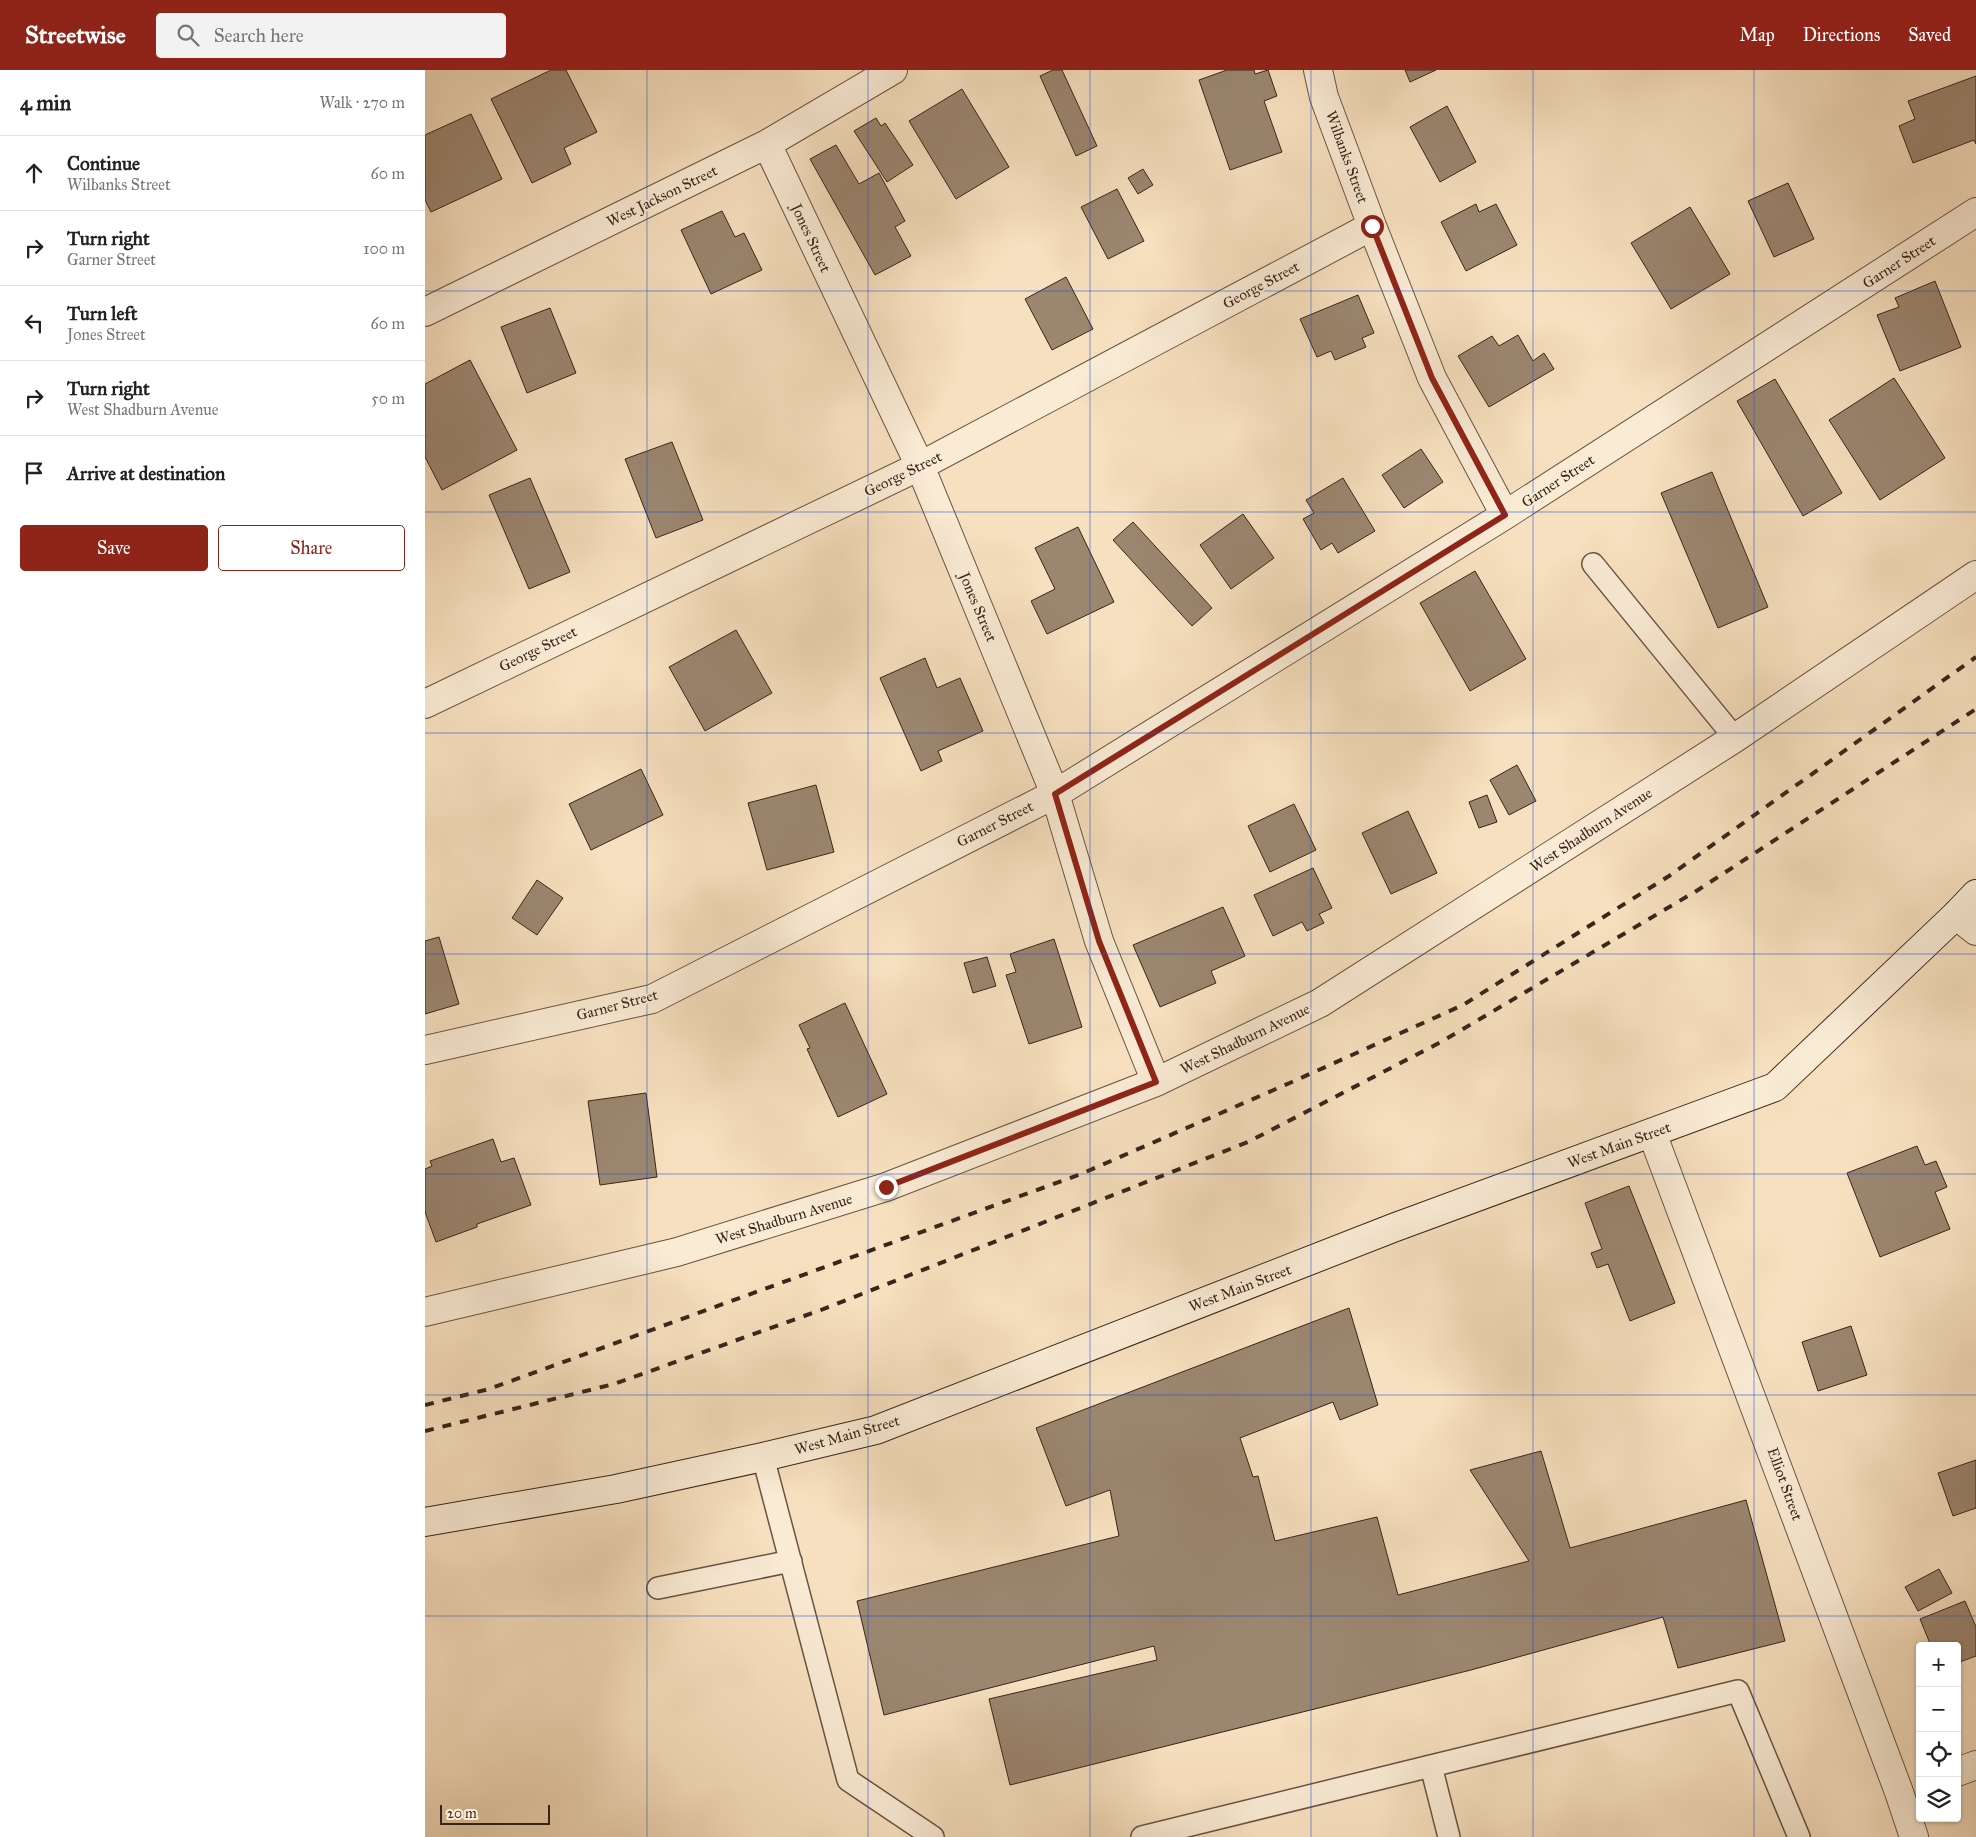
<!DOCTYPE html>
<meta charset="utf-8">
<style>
:root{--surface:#fff;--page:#f2f2f2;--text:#222;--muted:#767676;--line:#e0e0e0;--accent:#8f2418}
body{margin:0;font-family:"IM FELL Great Primer",serif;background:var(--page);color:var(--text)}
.controls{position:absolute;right:15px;bottom:15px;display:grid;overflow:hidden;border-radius:5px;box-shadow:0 1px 4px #0004}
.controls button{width:45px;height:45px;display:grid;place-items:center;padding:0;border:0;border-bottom:1px solid var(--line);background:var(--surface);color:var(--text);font:25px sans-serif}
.scale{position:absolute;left:15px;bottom:12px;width:110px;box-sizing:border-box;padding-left:5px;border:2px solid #38251a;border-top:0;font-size:14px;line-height:18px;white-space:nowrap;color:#38251a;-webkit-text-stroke:4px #faebd5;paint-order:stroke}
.stop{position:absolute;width:15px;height:15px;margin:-11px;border:4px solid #8f2418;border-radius:50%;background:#fff}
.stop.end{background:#8f2418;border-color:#fff;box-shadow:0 1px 5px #0008}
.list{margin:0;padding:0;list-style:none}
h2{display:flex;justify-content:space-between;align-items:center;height:65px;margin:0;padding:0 20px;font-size:21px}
h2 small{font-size:16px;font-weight:400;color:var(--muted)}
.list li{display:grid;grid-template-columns:32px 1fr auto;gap:15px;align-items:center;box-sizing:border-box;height:75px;padding:0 20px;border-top:1px solid var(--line)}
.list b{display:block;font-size:19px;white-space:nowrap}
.list p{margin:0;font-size:16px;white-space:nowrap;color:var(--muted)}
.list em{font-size:16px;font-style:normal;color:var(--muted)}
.actions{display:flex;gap:10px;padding:15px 20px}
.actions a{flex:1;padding:11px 0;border:1px solid var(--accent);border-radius:5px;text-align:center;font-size:18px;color:var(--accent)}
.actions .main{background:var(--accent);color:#fff}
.icon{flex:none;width:28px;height:28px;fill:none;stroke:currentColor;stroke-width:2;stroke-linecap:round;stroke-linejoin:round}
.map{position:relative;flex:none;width:1551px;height:1767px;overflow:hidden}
header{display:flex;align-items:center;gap:30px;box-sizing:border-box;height:70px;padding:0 25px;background:var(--accent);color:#fff}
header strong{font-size:24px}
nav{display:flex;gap:28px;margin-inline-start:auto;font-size:18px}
.search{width:350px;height:45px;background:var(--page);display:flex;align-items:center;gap:12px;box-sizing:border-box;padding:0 18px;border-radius:5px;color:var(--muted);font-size:19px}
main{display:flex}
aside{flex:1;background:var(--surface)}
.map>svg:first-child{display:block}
.building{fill:#9b8670;stroke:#38251a}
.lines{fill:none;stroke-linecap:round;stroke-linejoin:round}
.lane-casing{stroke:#685443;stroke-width:24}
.street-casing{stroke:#685443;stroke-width:30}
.secondary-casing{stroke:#38251a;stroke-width:30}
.lane{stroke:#faebd5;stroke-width:21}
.street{stroke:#faebd5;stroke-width:28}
.secondary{stroke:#faebd5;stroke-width:28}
.rail{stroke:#38251a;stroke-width:4;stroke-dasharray:9 9;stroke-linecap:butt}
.route{stroke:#8f2418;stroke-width:6}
.grid{fill:none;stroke:#1d4ed8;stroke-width:1;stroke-opacity:0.55}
.labels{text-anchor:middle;stroke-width:4;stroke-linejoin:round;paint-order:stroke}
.street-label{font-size:15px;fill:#38251a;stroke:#faebd5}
</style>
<header>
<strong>Streetwise</strong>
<div class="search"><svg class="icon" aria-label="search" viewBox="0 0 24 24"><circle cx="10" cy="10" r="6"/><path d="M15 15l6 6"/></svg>Search here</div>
<nav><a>Map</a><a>Directions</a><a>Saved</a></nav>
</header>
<main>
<aside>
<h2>4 min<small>Walk · 270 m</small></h2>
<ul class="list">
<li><svg class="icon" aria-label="ahead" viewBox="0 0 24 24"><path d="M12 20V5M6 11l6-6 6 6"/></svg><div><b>Continue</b><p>Wilbanks Street</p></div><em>60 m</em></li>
<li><svg class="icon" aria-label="right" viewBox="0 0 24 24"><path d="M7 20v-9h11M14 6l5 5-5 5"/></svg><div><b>Turn right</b><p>Garner Street</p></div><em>100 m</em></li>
<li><svg class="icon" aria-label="left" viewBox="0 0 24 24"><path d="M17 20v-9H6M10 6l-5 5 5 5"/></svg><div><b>Turn left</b><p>Jones Street</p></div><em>60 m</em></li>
<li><svg class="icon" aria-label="right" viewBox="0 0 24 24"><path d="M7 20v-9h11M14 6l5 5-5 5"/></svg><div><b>Turn right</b><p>West Shadburn Avenue</p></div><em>50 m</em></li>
<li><svg class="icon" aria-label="arrive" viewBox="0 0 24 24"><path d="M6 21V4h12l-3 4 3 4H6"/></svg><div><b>Arrive at destination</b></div></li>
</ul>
<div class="actions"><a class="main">Save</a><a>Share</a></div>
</aside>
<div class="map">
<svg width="1551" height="1767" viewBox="0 0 1551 1767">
<rect width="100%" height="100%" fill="#f7e0bf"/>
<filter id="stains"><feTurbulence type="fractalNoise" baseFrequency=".004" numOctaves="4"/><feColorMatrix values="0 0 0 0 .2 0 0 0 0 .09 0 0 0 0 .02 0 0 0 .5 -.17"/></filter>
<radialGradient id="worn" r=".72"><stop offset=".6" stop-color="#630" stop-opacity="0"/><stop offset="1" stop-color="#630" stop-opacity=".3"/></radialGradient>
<path class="building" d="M126,0H141L172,62L139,78L146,94L107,113L66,29Z
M628,0H637L672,76L651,86L615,6Z
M802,0H829L830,4L843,0L852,26L839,31L857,82L805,100L774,10Z
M980,0H1011L985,12Z
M1551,6V74L1549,70L1488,93L1474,56L1490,49L1483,31Z
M537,19L584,97L531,129L484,51Z
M1022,36L1051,92L1015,112L985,57Z
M46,44L77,109L6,142L0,130V65Z
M451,48L456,56L460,53L488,95L462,112L429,61Z
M411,75L434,114L454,103L480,151L470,157L486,186L450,205L385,89Z
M718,99L728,115L713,124L703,108Z
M1363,113L1389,169L1349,187L1323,131Z
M692,119L719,171L683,189L656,137Z
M1051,134L1054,142L1071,134L1092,175L1041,201L1016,152Z
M1265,137L1305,204L1246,239L1206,173Z
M297,141L310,167L319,163L337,200L286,224L256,160Z
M641,207L668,259L627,280L600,229Z
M1510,211L1536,277L1475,301L1452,245L1474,237L1470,228Z
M933,225L949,263L937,268L941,277L910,290L906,281L892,287L875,249Z
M125,238L151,303L102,323L76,257Z
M1093,265L1108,291L1119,283L1129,299L1064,337L1033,286L1067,266L1074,276Z
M45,290L92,380L17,420L0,387V314Z
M1469,308L1520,388L1455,430L1404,350Z
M1350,309L1417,423L1378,446L1312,331Z
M247,372L278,450L231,468L200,389Z
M996,379L1018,412L979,438L957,405Z
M1287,402L1343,537L1293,558L1236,423Z
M105,408L145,502L104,519L64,425Z
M918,408L950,461L913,483L907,473L896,480L878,449L889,443L881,430Z
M818,444L849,488L806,519L775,475Z
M708,452L787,538L767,556L688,470Z
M653,457L689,532L622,564L606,531L630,519L610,478Z
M1050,501L1101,589L1045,621L995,533Z
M311,560L347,623L280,661L244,597Z
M500,588L512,618L535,608L558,661L513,681L517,691L496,701L455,608Z
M1092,695L1111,731L1084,745L1065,710Z
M216,699L238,745L166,780L144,734Z
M391,715L409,782L342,800L323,733Z
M1062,725L1072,752L1054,758L1044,732Z
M869,734L891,780L845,802L823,756Z
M983,741L1012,803L966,824L937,763Z
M888,798L907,838L894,844L899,853L882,861L877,852L848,866L829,825Z
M112,810L138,828L112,865L87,848Z
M798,837L820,886L786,901L791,913L735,937L708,875Z
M14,867L34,934L0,944V871Z
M629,869L657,957L604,974L581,905L591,902L585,884Z
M562,887L571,916L548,923L539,893Z
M420,933L462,1024L413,1047L382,979L385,978L374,955Z
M221,1023L232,1107L175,1115L163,1031Z
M68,1069L76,1092L89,1088L106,1135L52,1154V1157L11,1172L0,1142V1099L7,1096L5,1091Z
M1492,1076L1500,1095L1511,1091L1522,1117L1510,1122L1525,1159L1455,1187L1422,1103Z
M1204,1116L1250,1233L1205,1251L1183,1194L1172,1198L1166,1183L1177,1179L1160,1133Z
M924,1238L953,1335L915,1350L908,1332L815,1368L828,1407L833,1406L850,1471L952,1447L973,1525L1104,1491L1045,1400L1116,1381L1145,1478L1321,1430L1360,1571L1253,1598L1238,1547L1046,1600L585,1715L564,1629L732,1590L729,1576L459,1645L432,1531L694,1466L685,1420L641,1436L611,1358Z
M1426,1256L1442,1305L1393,1321L1377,1272Z
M1551,1390V1438L1528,1446L1513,1403Z
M1514,1499L1527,1523L1493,1541L1480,1517Z
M1540,1531L1551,1557V1586L1532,1593V1576H1506L1495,1549Z"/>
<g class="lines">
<defs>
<path id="lane" d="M1168,494L1310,668
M338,1387L423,1710L508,1767
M233,1518L366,1491
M1006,1696L1313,1621L1374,1767
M717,1767L1006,1696L1024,1767"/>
<path id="street" d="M893,0L899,27L947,156L1007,308L1080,445
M342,74L495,396L630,724L674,871L731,1012
M0,242L342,74L468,0
M0,634L495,396L947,156
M1531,845L1551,861
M0,980L227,929L630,724L1080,445L1551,142
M1227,1063L1474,1722L1489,1767
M0,1242L252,1182L461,1117L731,1012L895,933L1310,668L1551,505
M1532,1702L1551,1695"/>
<path id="secondary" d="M0,1452L191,1419L338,1387L451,1360L968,1158L1350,1017L1531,845L1551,824"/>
</defs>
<use href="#lane" class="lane-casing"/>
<use href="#street" class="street-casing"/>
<use href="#secondary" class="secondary-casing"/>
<use href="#lane" class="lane"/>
<use href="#street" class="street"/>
<use href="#secondary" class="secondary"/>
<path class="rail" d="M0,1335L64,1319L656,1104L867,1012L1038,935L1244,806L1551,587
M0,1361L189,1314L396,1240L823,1072L1016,972L1273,820L1551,639"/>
</g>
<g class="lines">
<path class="route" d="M461,1117L731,1012L674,871L630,724L1080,445L1007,308L947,156"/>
</g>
<path class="grid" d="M222,0V1767M443,0V1767M665,0V1767M886,0V1767M1108,0V1767M1329,0V1767M0,221H1551M0,442H1551M0,663H1551M0,884H1551M0,1104H1551M0,1325H1551M0,1546H1551"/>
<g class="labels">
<g class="street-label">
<text transform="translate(922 87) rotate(70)" y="5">Wilbanks Street</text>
<text transform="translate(237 126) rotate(-26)" y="5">West Jackson Street</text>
<text transform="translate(386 168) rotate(65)" y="5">Jones Street</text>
<text transform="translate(1474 192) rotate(-33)" y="5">Garner Street</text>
<text transform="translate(836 215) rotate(-28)" y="5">George Street</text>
<text transform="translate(478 404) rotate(-26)" y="5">George Street</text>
<text transform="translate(1133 411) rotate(-33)" y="5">Garner Street</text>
<text transform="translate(553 537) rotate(67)" y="5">Jones Street</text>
<text transform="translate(113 579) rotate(-26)" y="5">George Street</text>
<text transform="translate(570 754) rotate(-27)" y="5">Garner Street</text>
<text transform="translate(1166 760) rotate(-33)" y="5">West Shadburn Avenue</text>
<text transform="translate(192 935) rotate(-15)" y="5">Garner Street</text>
<text transform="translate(820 969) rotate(-26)" y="5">West Shadburn Avenue</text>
<text transform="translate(1194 1075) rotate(-20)" y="5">West Main Street</text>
<text transform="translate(359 1149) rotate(-17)" y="5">West Shadburn Avenue</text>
<text transform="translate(815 1218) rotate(-21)" y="5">West Main Street</text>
<text transform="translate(422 1365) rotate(-16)" y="5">West Main Street</text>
<text transform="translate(1360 1414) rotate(70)" y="5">Elliot Street</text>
</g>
</g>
<rect width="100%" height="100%" filter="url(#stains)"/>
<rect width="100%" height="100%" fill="url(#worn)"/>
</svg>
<div class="controls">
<button>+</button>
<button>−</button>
<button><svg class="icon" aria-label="locate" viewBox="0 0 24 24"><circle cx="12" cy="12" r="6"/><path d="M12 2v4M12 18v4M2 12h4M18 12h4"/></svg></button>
<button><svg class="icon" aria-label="layers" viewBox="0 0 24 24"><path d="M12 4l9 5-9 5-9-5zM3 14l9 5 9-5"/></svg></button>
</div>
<div class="scale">20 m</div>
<div class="stop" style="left:947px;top:156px"></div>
<div class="stop end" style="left:461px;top:1117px"></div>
</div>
</main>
